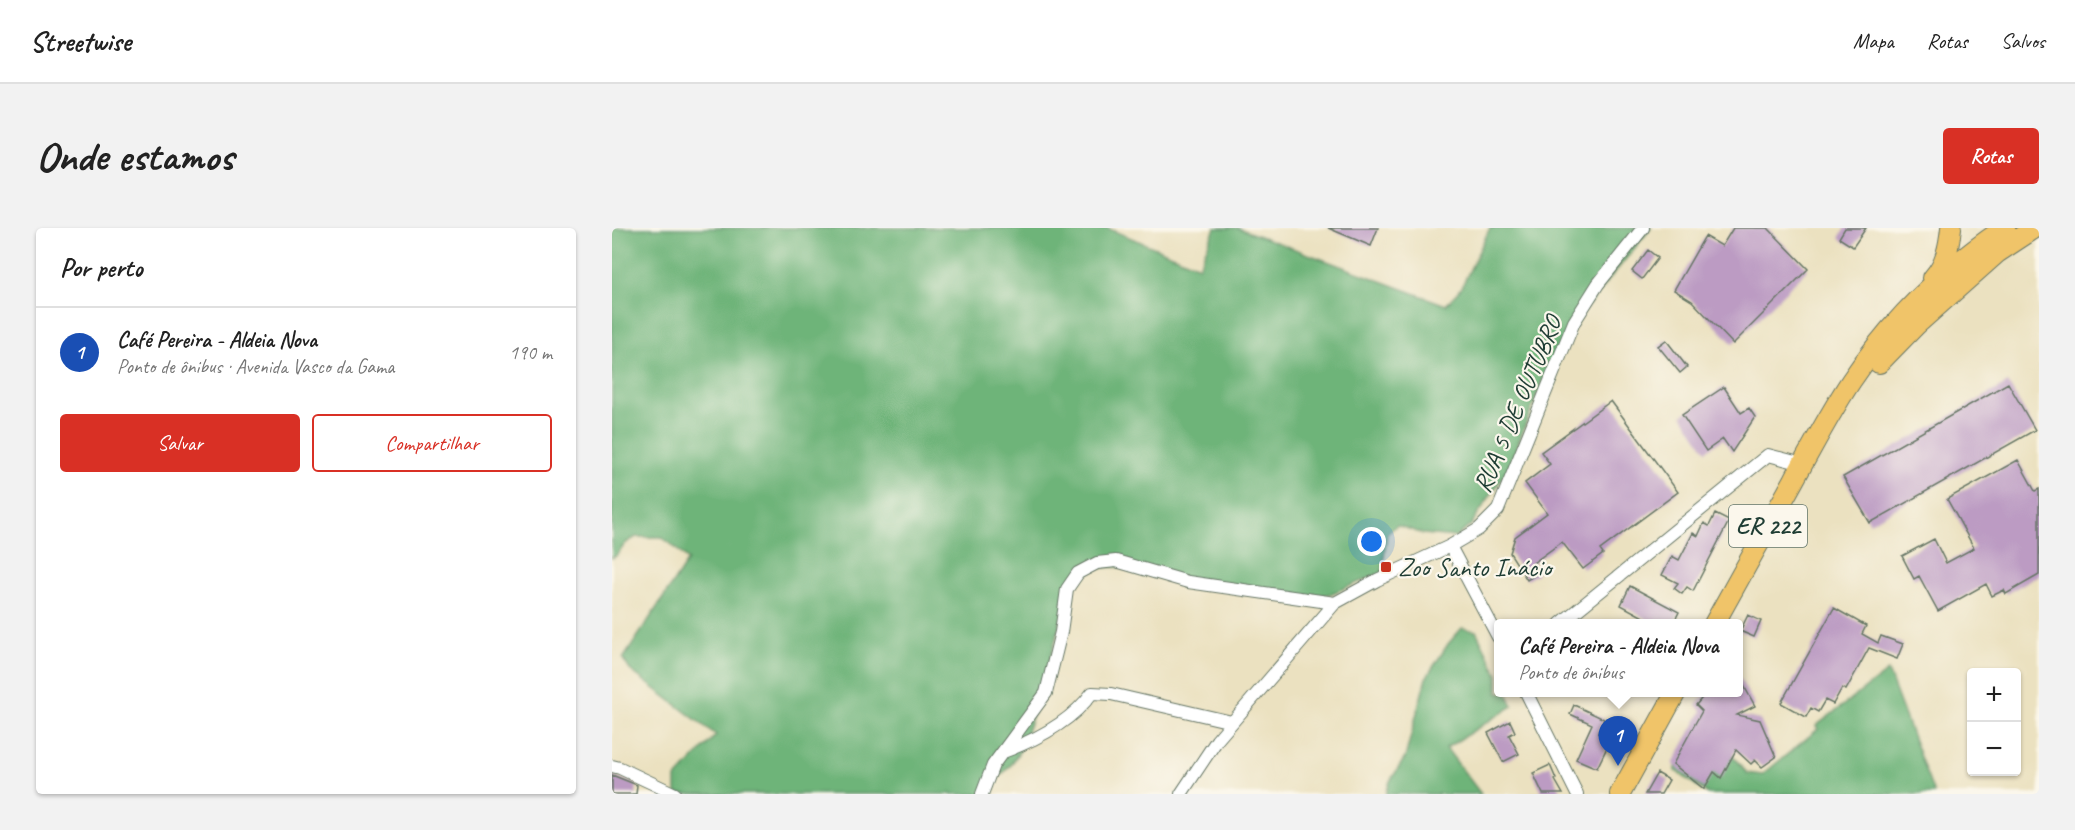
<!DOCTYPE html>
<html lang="pt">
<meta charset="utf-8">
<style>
:root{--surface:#fff;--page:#f2f2f2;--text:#222;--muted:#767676;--line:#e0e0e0;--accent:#d93025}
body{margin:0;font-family:Caveat,sans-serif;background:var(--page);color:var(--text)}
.controls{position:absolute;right:18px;bottom:18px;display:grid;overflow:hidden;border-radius:6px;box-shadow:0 2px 4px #0004}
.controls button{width:54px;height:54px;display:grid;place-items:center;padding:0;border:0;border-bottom:2px solid var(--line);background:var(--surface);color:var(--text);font:30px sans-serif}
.you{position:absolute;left:760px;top:314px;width:21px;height:21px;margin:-15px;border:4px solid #fff;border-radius:50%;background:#1a73e8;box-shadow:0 0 0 9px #1a73e833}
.badge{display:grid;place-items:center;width:39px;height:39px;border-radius:50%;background:var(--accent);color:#fff;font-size:20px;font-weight:700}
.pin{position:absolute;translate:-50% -50px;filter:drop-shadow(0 2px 3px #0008)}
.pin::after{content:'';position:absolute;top:32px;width:21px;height:18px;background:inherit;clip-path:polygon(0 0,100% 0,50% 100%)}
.popup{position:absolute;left:882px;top:391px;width:249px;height:78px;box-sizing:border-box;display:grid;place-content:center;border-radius:6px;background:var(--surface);filter:drop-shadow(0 2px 4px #0005);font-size:20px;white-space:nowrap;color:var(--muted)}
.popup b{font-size:22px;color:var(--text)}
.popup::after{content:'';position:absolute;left:50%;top:100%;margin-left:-12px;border:12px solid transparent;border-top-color:var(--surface)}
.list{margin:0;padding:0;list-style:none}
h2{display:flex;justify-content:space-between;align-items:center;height:78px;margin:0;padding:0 24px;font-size:26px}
h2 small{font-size:20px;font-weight:400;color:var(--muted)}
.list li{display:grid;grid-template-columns:39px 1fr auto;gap:18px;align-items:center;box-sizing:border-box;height:90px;padding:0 24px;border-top:2px solid var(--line)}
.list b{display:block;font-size:22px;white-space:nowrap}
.list p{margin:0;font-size:20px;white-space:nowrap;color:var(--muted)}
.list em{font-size:20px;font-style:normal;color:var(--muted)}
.actions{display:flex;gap:12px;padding:18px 24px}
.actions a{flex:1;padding:14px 0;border:2px solid var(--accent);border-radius:6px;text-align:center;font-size:21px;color:var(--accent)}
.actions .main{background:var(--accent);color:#fff}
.map{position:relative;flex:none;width:1427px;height:566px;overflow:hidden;border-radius:6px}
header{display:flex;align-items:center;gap:36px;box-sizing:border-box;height:84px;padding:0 30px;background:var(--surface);border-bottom:2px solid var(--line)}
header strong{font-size:28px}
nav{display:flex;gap:33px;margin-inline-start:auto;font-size:21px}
.intro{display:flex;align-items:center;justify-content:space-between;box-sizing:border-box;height:144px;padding:0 36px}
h1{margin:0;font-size:42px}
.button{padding:15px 27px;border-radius:6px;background:var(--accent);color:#fff;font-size:21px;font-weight:700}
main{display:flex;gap:36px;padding:0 36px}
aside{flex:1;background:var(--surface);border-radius:6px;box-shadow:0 2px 4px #0004}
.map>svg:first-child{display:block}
.forest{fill:#6eb479;stroke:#467856;stroke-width:1.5}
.building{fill:#bc9bc3}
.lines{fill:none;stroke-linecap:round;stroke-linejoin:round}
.street-casing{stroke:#667665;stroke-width:14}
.primary-casing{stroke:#667665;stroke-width:22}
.street{stroke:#fff;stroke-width:12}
.primary{stroke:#f0c469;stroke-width:20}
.poi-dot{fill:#c8321e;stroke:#fbf7ec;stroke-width:2}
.labels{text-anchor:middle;stroke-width:4.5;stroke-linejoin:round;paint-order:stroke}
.shield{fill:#fbf7ec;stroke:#61756b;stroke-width:1.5}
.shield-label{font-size:24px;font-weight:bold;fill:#1f3d34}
.street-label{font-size:26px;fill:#1f3d34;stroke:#fbf7ec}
.poi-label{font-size:26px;fill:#1f3d34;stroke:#fbf7ec;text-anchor:start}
</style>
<header>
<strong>Streetwise</strong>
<nav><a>Mapa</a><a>Rotas</a><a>Salvos</a></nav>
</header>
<div class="intro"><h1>Onde estamos</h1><a class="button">Rotas</a></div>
<main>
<aside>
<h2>Por perto<small></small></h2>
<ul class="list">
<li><span class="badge" style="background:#1a4fb4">1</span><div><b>Café Pereira - Aldeia Nova</b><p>Ponto de ônibus · Avenida Vasco da Gama</p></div><em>190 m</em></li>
</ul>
<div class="actions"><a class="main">Salvar</a><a>Compartilhar</a></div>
</aside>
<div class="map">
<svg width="1427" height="566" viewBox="0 0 1427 566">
<rect width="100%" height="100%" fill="#fbf7ec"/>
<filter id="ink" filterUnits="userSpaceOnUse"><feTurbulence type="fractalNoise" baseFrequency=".0167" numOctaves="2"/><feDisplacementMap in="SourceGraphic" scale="12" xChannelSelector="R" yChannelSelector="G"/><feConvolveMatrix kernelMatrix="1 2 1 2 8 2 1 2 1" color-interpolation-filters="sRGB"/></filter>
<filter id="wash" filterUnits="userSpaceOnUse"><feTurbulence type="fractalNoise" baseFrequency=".008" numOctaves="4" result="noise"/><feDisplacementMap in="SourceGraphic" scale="24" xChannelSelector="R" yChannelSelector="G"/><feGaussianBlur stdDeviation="1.35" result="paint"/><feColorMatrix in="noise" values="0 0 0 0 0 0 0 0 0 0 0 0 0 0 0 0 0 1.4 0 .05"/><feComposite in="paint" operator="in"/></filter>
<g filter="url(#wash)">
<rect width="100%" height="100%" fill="#ebe1c0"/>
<path class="forest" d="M0,0H495L587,38L603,0H626L834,77L849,60L878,0H1039L974,80L933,147L896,241L859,297L844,309L811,306L785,297L775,306L770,345L718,366L678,373L506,339L482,340L459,357L432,453L410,519L399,537L384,552L380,566H66L64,565V550L104,507L18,442L11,431L76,332L59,316L49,309H24L14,315L4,328L0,330Z
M850,400L864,403L886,447V464L895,465L901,478L834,520L869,566H774L778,553L793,530L814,450L836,416Z
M1276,443L1322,566H1096L1063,542L1089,491L1135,545L1150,547L1206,501L1204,498Z"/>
<g id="blocks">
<path class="building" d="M716,0H766L759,18Z
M1121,0H1156L1196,41L1121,116L1080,73L1062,62L1093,8L1110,18Z
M1233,0H1254L1241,19L1227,10Z
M1036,22L1046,30L1030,51L1020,43Z
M1054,112L1075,139L1068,145L1046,118Z
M1396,155L1423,202L1258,295L1231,249Z
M1112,159L1129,185L1137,180L1143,189L1120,224L1111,211L1094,223L1070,187Z
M999,173L1066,264L988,322L991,326L971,341L950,314L921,335L926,345L915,352L898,325L903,309L935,285L913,255L938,236L929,224Z
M1406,232L1423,263L1427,261V347L1394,366L1392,362L1380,368L1374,356L1326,383L1307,348L1302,351L1290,328L1322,311L1334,335L1362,320L1335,271Z
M1103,286L1117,293L1081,363L1075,359L1070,366L1062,360L1066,355L1050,347L1060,328L1067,332L1081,305L1086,308L1092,295L1097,298Z
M1018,358L1067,384L1061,396H1044L1009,377Z
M1222,380L1254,398L1250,406L1266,415L1269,408L1291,416L1285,431L1257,420L1234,462L1230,460L1221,476L1213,472L1206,484L1199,480L1194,489L1169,475Z
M1136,387L1149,393L1142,409L1128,403Z
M1126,447L1143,478L1125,487L1148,492L1164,529L1150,539L1143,532L1139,536L1124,522L1109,550L1102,544L1092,561L1061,536L1090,483L1084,477L1094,465H1126Z
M962,477L992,491L986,505L999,511L985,540L964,531L980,496L958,486Z
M898,493L903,504L897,507L907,526L891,534L876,505Z
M938,537L944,551L943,552L951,566H931L921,545Z
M1045,545L1057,552L1049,566H1033Z
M0,547L25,557L24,566H0Z"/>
</g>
</g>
<g filter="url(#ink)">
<use href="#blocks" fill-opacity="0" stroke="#667665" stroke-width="1.5"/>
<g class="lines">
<defs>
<path id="street" d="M838,318L886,409
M948,396L1156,227L1191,236
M914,464L965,566
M391,524C424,512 459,494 480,465L499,466L620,494
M0,538L8,540L63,566
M370,566L381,537L434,465L449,404L455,361L466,345L485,335L504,333L576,354L723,375
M569,566L605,512L723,375L765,352L838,318L867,301L886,282L962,94L986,56L1031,0"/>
<path id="primary" d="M1321,50C1334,36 1337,18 1339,0
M1267,135L1304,97L1385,25L1423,0
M1102,396C1129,348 1155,300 1182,252C1200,219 1218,185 1239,153C1279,93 1333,40 1393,0
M1008,566L1064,464"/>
</defs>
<use href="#street" class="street-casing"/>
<use href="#primary" class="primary-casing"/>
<use href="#street" class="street"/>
<use href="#primary" class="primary"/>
</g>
</g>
<rect class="poi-dot" x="768" y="333" width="12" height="12" rx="3"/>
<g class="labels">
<rect class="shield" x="1117" y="277" width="78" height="42" rx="4.5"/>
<g class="shield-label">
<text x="1156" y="306">ER 222</text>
</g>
<g class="street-label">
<text transform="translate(905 176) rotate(-67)" y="9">RUA 5 DE OUTUBRO</text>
</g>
<g class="poi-label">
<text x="786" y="348">Zoo Santo Inácio</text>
</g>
</g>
</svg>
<div class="controls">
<button>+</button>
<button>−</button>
</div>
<div class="you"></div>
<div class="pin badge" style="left:1006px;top:538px;background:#1a4fb4">1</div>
<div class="popup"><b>Café Pereira - Aldeia Nova</b>Ponto de ônibus</div>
</div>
</main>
